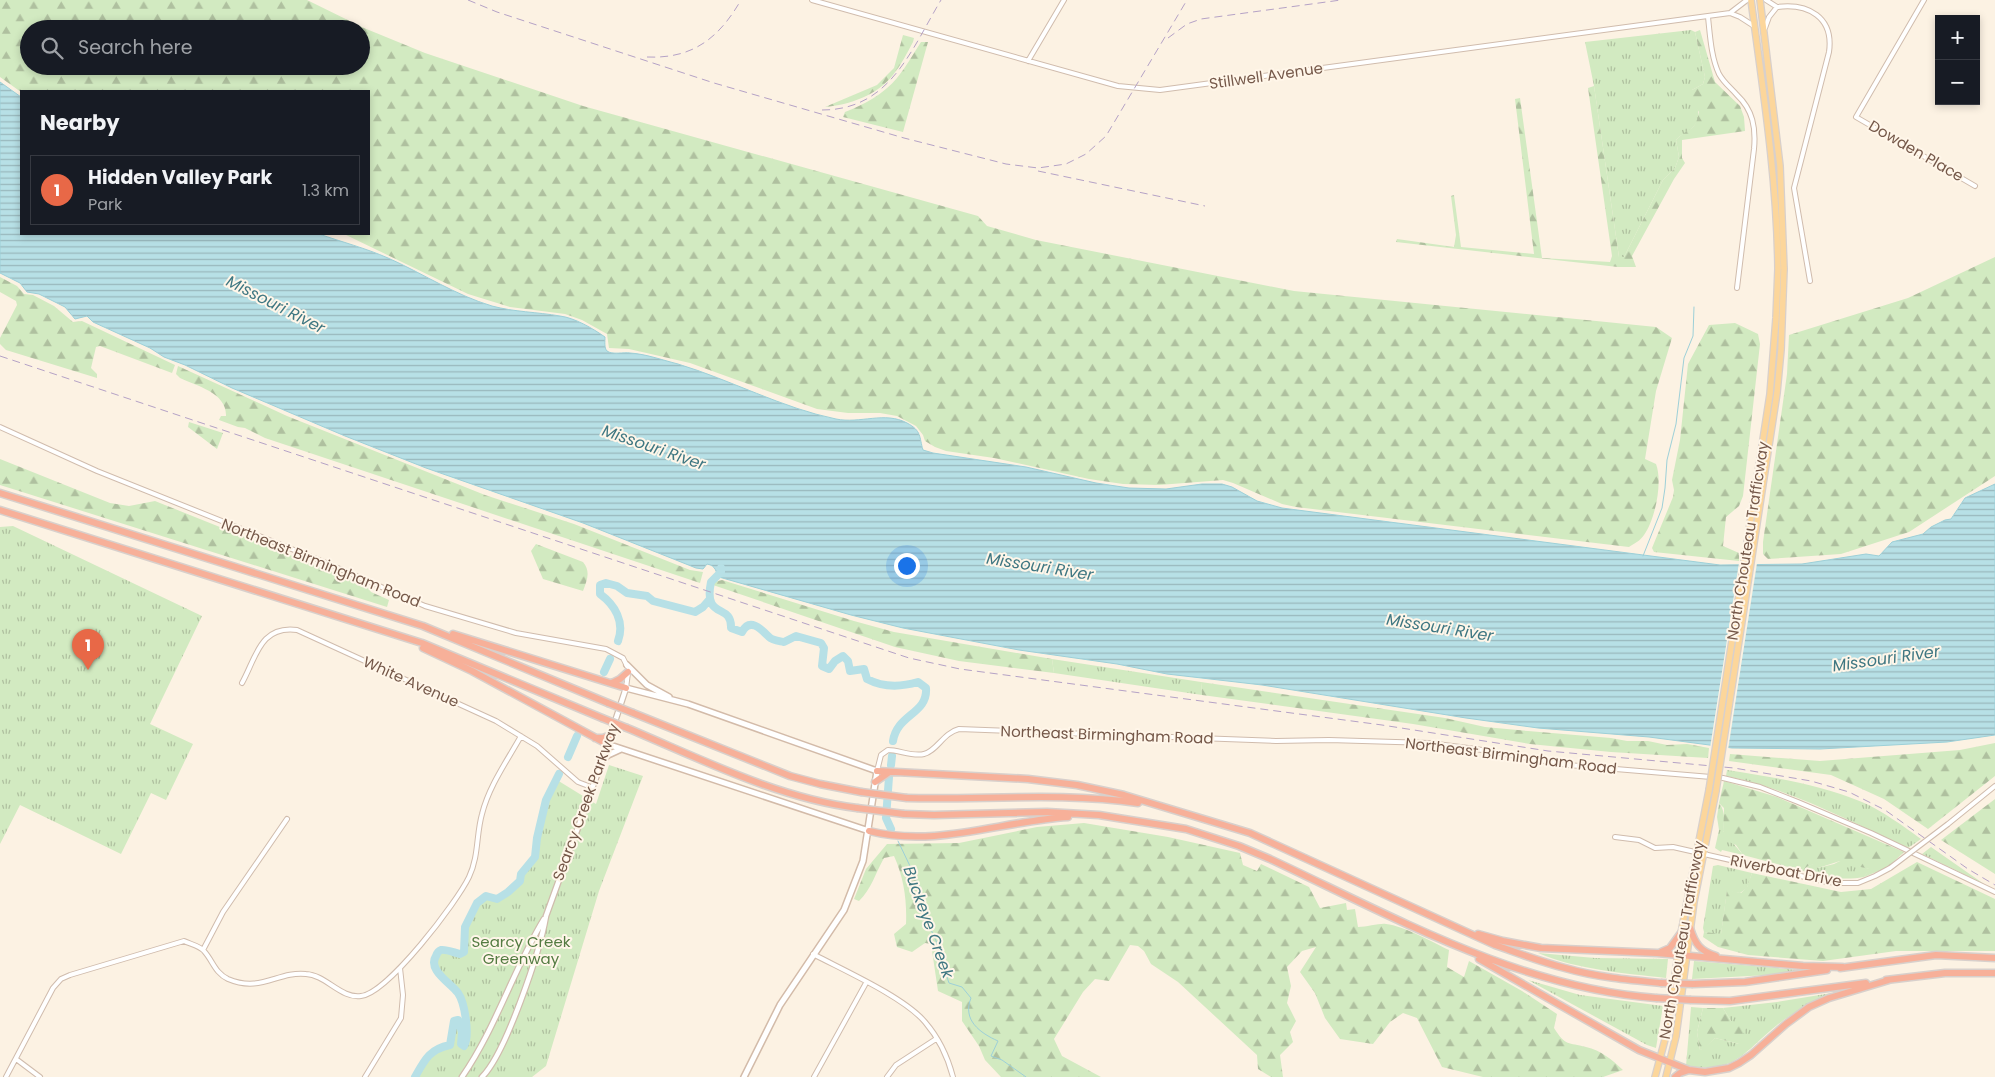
<!DOCTYPE html>
<meta charset="utf-8">
<style>
:root{--surface:#171b24;--page:#242831;--text:#f1f3f6;--muted:#9ea1a6;--line:#363941;--accent:#e86847}
body{margin:0;font-family:Poppins,sans-serif;background:var(--page);color:var(--text)}
.controls{position:absolute;right:15px;top:15px;display:grid;overflow:hidden;border-radius:0px;box-shadow:0 2px 8px #0003}
.controls button{width:45px;height:45px;display:grid;place-items:center;padding:0;border:0;border-bottom:1px solid var(--line);background:var(--surface);color:var(--text);font:25px sans-serif}
.you{position:absolute;left:906px;top:565px;width:18px;height:18px;margin:-12px;border:4px solid #fff;border-radius:50%;background:#1a73e8;box-shadow:0 0 0 8px #1a73e833}
.badge{display:grid;place-items:center;width:32px;height:32px;border-radius:50%;background:var(--accent);color:#fff;font-size:16px;font-weight:700}
.pin{position:absolute;translate:-50% -41px;filter:drop-shadow(0 1px 2px #0008)}
.pin::after{content:'';position:absolute;top:26px;width:18px;height:15px;background:inherit;clip-path:polygon(0 0,100% 0,50% 100%)}
.list{margin:0;padding:0;list-style:none}
h2{display:flex;justify-content:space-between;align-items:center;height:65px;margin:0;padding:0 20px;font-size:21px}
h2 small{font-size:16px;font-weight:400;color:var(--muted)}
.list li{display:grid;grid-template-columns:32px 1fr auto;gap:15px;align-items:center;box-sizing:border-box;height:70px;margin:0 10px 10px;padding:0 10px;border:1px solid var(--line);border-radius:0px}
.list b{display:block;font-size:19px;white-space:nowrap}
.list p{margin:0;font-size:16px;white-space:nowrap;color:var(--muted)}
.list em{font-size:16px;font-style:normal;color:var(--muted)}
.icon{flex:none;width:28px;height:28px;fill:none;stroke:currentColor;stroke-width:2;stroke-linecap:round;stroke-linejoin:round}
.map{position:relative;flex:none;width:1995px;height:1077px;overflow:hidden}
.search{position:absolute;background:var(--surface);box-shadow:0 2px 8px #0003;left:20px;top:20px;width:350px;height:55px;display:flex;align-items:center;gap:12px;box-sizing:border-box;padding:0 18px;border-radius:28px;color:var(--muted);font-size:19px}
.panel{position:absolute;background:var(--surface);box-shadow:0 2px 8px #0003;left:20px;top:90px;width:350px;height:145px;border-radius:0px}
.map>svg:first-child{display:block}
.grass{fill:url(#grass-tufts)}
.forest{fill:url(#forest-firs);fill-rule:evenodd}
.water{fill:url(#water-rules);stroke:#9dd0d8}
.pier{fill:#fcf2e3}
.lines{fill:none;stroke-linecap:round;stroke-linejoin:round}
.stream{stroke:#9dd0d8;stroke-width:1}
.river{stroke:#b7e0e6;stroke-width:8}
.minor-casing{stroke:#d0bcad;stroke-width:6}
.tertiary-casing{stroke:#d0bcad;stroke-width:7}
.secondary-casing{stroke:#d3bba9;stroke-width:8}
.primary-casing{stroke:#d8d0cc;stroke-width:8}
.motorway-casing{stroke:#d8d0cc;stroke-width:9}
.minor{stroke:#fff;stroke-width:4}
.tertiary{stroke:#fff;stroke-width:4.5}
.secondary{stroke:#fff;stroke-width:5}
.primary{stroke:#fcd69b;stroke-width:5.5}
.motorway{stroke:#f7b099;stroke-width:6}
.rail{stroke:#b5a2c6;stroke-width:1;stroke-dasharray:8 5;stroke-linecap:butt}
.minor-bridge-casing{stroke:#d0bcad;stroke-width:6;stroke-linecap:butt}
.primary-bridge-casing{stroke:#d8d0cc;stroke-width:8;stroke-linecap:butt}
.motorway-bridge-casing{stroke:#d8d0cc;stroke-width:9;stroke-linecap:butt}
.minor-bridge{stroke:#fff;stroke-width:4}
.primary-bridge{stroke:#fcd69b;stroke-width:5.5}
.motorway-bridge{stroke:#f7b099;stroke-width:6}
.labels{text-anchor:middle;stroke-width:4;stroke-linejoin:round;paint-order:stroke}
.street-label{font-size:15px;fill:#755849;stroke:#fff6e9}
.park-label{font-size:15px;fill:#537b41;stroke:#fff6e9}
.water-label{font-size:16px;font-style:italic;fill:#3f7782;stroke:#fff6e9}
</style>
<div class="map">
<svg width="1995" height="1077" viewBox="0 0 1995 1077">
<defs>
<pattern id="grass-tufts" width="24" height="20" patternUnits="userSpaceOnUse" patternTransform="scale(1.25)"><rect width="24" height="20" fill="#d2eac1"/><path d="M3 7l-1-3M5 7V3M7 7l1-3M15 17l-1-3M17 17v-4M19 17l1-3" fill="none" stroke="#afc09f"/></pattern>
<pattern id="forest-firs" width="22" height="20" patternUnits="userSpaceOnUse" patternTransform="scale(1.25)"><rect width="22" height="20" fill="#d2eac1"/><path d="M5 1l3.5 6h-7zM16 11l3.5 6h-7z" fill="#afc09f"/></pattern>
<pattern id="water-rules" width="6" height="5" patternUnits="userSpaceOnUse" patternTransform="scale(1.25)"><rect width="6" height="5" fill="#b7e0e6"/><path d="M0 2.5h6" fill="none" stroke="#99b8bc"/></pattern>
</defs>
<rect width="100%" height="100%" fill="#fcf2e3"/>
<path class="grass" d="M1691,30L1695,32L1705,77L1703,84L1692,90C1696,102 1704,118 1692,128C1687,133 1681,134 1676,140L1679,157L1675,168L1663,180L1624,257H1619L1594,86L1585,42Z
M13,526L202,616L150,724L193,744L166,800L151,793L121,854L20,805L0,844V527Z
M1052,659L1201,682L1202,695L1054,673Z
M609,765L643,776L599,891L546,1066L532,1077H415C425,1059 430,1049 450,1045L454,1021L458,1020L462,1032L461,1044L464,1046C470,1036 464,1003 458,993C452,984 438,977 434,967C433,963 434,959 436,956C441,947 452,952 460,954L464,952L465,927L477,903L486,896L497,899L508,892L520,881L521,874L535,857L537,838L546,800L557,780L596,804Z
M1727,770C1772,777 1818,784 1862,802C1879,809 1905,827 1921,839L1908,848C1849,821 1790,789 1726,776Z
M1719,803C1726,812 1724,821 1723,831L1743,855L1722,850L1721,852L1715,848L1719,830L1717,817Z
M1931,847L1984,884L1922,854Z
M1840,861L1870,869L1864,877C1842,881 1824,877 1803,871L1808,866L1816,863L1818,868L1834,864Z
M1718,865L1752,873L1747,888L1740,893L1727,891L1721,935L1704,932L1703,928L1713,866Z
M1538,953L1595,958L1668,959L1666,978C1624,973 1578,970 1538,953Z
M1694,961L1799,970L1769,975L1692,979Z
M1528,980L1580,995L1663,1006L1656,1048L1647,1045Z
M1832,993C1812,1003 1793,1012 1776,1026C1759,1039 1744,1059 1724,1065C1712,1069 1698,1067 1686,1066L1691,1007L1703,1008L1697,1032L1700,1050L1704,1048L1715,1038L1739,1044L1731,1021L1723,1008L1777,1002Z"/>
<path class="forest" d="M0,0H307L364,28L425,53L583,106L978,216L987,226L1036,240L1294,291L1656,327L1672,338L1656,391L1645,459L1656,464C1663,482 1655,520 1644,535C1640,541 1635,543 1629,547L1296,507L1282,504L1233,483L1223,480L1159,485L1123,484L1089,479L994,458L946,451L935,447L925,441L923,435L916,426L897,416L880,413H848L817,409L690,363L629,349L609,348L607,334L582,320L565,314L510,307L468,294L344,234H369V91L21,92L0,77ZM29,29H361V66H29Z
M1700,30L1715,82L1740,106L1744,117L1745,131L1682,140V158L1685,163L1674,179L1632,256L1636,267H1618L1396,242L1397,239L1454,247L1456,235L1451,196L1454,195L1461,247L1534,254L1515,99L1520,98L1542,258L1610,262L1612,256L1588,88L1594,86L1619,257H1624L1663,180L1675,168L1679,157L1676,140C1688,127 1695,133 1699,112L1688,97L1692,90L1703,84L1705,77L1695,32Z
M903,35L914,38L913,42C907,53 901,65 893,75C877,95 850,105 825,107L877,85L894,68Z
M921,42H928L903,132L843,117L845,112C863,105 884,94 897,78C906,67 913,54 921,42Z
M1995,257V476L1909,532L1841,554L1768,559L1763,554V542L1787,374L1789,335L1908,298Z
M0,277L17,286L24,294L33,295L54,306L73,322L82,321L175,365L172,373L100,346L96,347L91,368L97,374V378L6,350L0,344V338L17,305L16,301L0,292Z
M1735,323L1758,334L1760,344L1743,496L1739,506L1726,517L1723,546L1739,553V561L1654,552L1652,548L1673,497L1674,490L1672,480L1680,440L1688,364L1709,325Z
M178,366L287,416L485,495L574,524L690,570L703,572L700,583L265,438L245,428L238,427L219,420L221,416H226C227,393 197,386 180,378L176,374Z
M189,422L223,433L217,449L188,427Z
M0,459L110,503L129,506L155,501L367,586L371,592L389,600L387,607L0,485Z
M536,544L583,562C591,572 587,580 583,591L543,579L531,551Z
M722,580L854,621L894,632L1052,659L1054,673L959,661L895,647L713,585L714,582Z
M1201,682L1445,718L1485,727L1528,731L1611,738L1627,741H1648L1667,745L1687,744L1709,748L1708,758L1611,752L1530,744L1413,724L1202,695Z
M1995,743V776L1928,829L1884,799L1831,775L1729,761L1730,754L1820,761L1960,750Z
M1724,781L1777,797L1904,852L1888,867L1864,877L1869,869C1859,866 1851,866 1841,863L1840,861L1818,868L1815,864L1808,866L1803,871L1743,855L1736,845L1729,842L1723,831L1724,814V808L1719,803Z
M1995,799V874L1941,840Z
M1084,823L1168,837L1240,853L1243,865L1257,871L1261,864L1309,887L1320,908L1346,903L1347,910L1355,909L1358,927C1367,927 1380,923 1386,924C1404,926 1432,942 1449,950L1447,967L1464,977L1469,961L1522,991L1557,1014L1554,1028C1566,1047 1568,1042 1586,1047C1601,1050 1612,1060 1623,1070L1603,1077H1483L1442,1067L1417,1018L1403,1013L1390,1022L1373,1044L1340,1039L1325,1018L1315,993L1300,972L1316,947L1302,951L1287,967L1291,986L1287,1003L1296,1021L1290,1032L1293,1042L1280,1055L1283,1077H1271L1258,1069L1257,1055L1178,982L1151,964L1144,951L1138,946L1130,945L1109,981L1095,979L1083,992L1054,1039L1062,1056L1101,1077H1001L985,1060L979,1046L962,1021V1002L938,991L931,944L925,943L912,952L897,947L894,934L906,924C907,901 904,878 894,856L884,858C876,872 871,890 859,901L854,899L866,869L887,844L959,843L1037,827Z
M1917,862L1995,899V951H1896L1823,961L1748,955L1718,947L1703,937L1704,932L1721,934L1727,890L1741,893L1747,887L1752,873L1841,892L1871,889Z
M1703,1008H1723L1731,1021L1746,1028L1739,1044L1715,1038L1704,1049L1700,1050L1697,1032Z"/>
<path class="water" d="M0,82L21,97V234H319C342,242 365,248 388,258C422,273 455,295 492,306C514,312 537,312 560,316C575,318 592,328 605,337C605,341 604,348 607,351C612,355 624,352 630,353C646,354 662,360 678,364C731,380 782,408 836,419C860,424 885,411 907,423C922,431 919,437 923,450L933,453L1026,467L1096,483L1129,488L1166,489L1202,484H1222L1232,487L1257,501L1282,508L1720,565L1802,564L1866,554L1879,556L1892,542L1923,534L1931,527L1945,520L1951,519L1965,498L1995,484V735L1947,742L1820,749L1732,748L1649,737L1538,728L1466,718L1262,685L1167,674L1117,664L1019,650L903,628L851,615L719,577C715,572 717,566 707,564L703,569L696,568L583,523L426,468L345,436L232,388L185,365L164,357L150,348L93,322L87,316L75,319L65,307L39,294L27,292L20,283L0,273Z"/>
<path class="pier" d="M1739,563H1757L1728,750L1710,748Z"/>
<g class="lines">
<path class="stream" d="M1643,556L1662,508L1665,488L1667,460L1676,424L1684,358L1693,336L1694,307
M898,841L921,889V903L924,914L937,943L939,954L949,983L962,987L971,998C962,1020 980,1033 998,1041L991,1056L1002,1060L1026,1077"/>
<path class="river" d="M721,568V572L711,582C703,621 732,602 731,628L742,632C750,617 761,629 769,637C773,641 780,641 784,642L796,636L821,643L824,648L822,666L829,669L835,661L843,656L848,661L850,671L864,669L867,679C884,688 901,687 918,682L926,688C928,714 897,714 893,741
M618,641C625,622 615,605 600,594V585L606,583L617,586L627,593L647,596L653,601L695,612L703,607L709,600
M604,672L610,659
M568,757L577,736
M891,765L892,756
M889,777L886,818L891,829
M415,1077C425,1059 430,1049 450,1045L454,1021L458,1020L462,1032L461,1044L464,1046C470,1036 465,1003 458,993C451,983 427,970 436,956C437,953 438,951 441,950C446,949 455,953 460,954L464,952L465,927L477,903L486,896L497,899L508,892L520,881L521,874L535,857L537,838L546,800L559,774"/>
<defs>
<path id="minor" d="M812,0L1118,86L1160,90L1730,13L1747,0
M1766,0L1777,7
M1924,0L1856,117L1975,186
M1730,13L1740,17L1754,26
M1708,17C1710,35 1711,57 1719,74C1724,83 1731,88 1737,95C1753,110 1756,128 1754,149L1737,288
M1765,28L1769,17L1777,7C1808,3 1834,17 1829,52L1794,188L1810,281
M1028,61L1064,0
M0,427L97,471L324,562L425,606L516,633L606,649L623,658L627,666
M242,683C256,658 260,625 297,630L496,721L537,746L578,782L591,787
M626,688L628,673
M877,771L881,755L888,750C899,750 913,757 924,754C937,751 943,733 959,729L1276,741L1329,740L1429,743L1476,749L1568,765L1723,778L1760,787L1798,802L1871,833L1995,892
M1948,824L1995,786
M1615,837L1639,840L1655,848L1673,847L1827,882L1843,883H1858L1875,876L1890,868
M203,950L223,912L287,819
M813,954C843,970 904,997 925,1022C938,1037 948,1058 953,1077
M16,1059L40,1077
M6,1077L53,988L61,979L70,975L184,941C190,944 200,946 204,951C213,961 215,973 228,979C261,993 278,971 306,974C326,975 341,999 361,996C388,993 457,902 469,877C479,856 476,835 482,814C489,786 507,761 521,736
M365,1077L401,1018L403,995L400,968
M814,1077L866,983
M887,1077L896,1065L936,1039"/>
<path id="tertiary" d="M462,1077C496,1028 513,970 544,919
M482,1077C506,1053 540,951 546,916L602,761L626,688"/>
<path id="secondary" d="M627,665L647,685L669,697
M626,688L688,704L877,771L863,861L844,910L780,1005L744,1077
M607,744L869,831
M602,761L608,755L621,749"/>
<path id="primary" d="M1751,0C1763,90 1777,178 1778,269
M1760,0L1780,166L1784,269
M1655,1077L1667,1032L1681,933L1709,790
M1666,1077L1676,1036L1694,902L1716,791"/>
<path id="motorway" d="M0,493L423,626L608,703
M0,510L422,643L602,718
M453,634L626,688
M423,648L472,671L607,744
M612,683L620,679L628,672
M633,713L790,776L820,784L861,792
M627,728C701,759 777,798 857,808
M595,738H603L611,735
M877,771L1028,779L1077,785L1124,795L1250,833L1495,945C1518,953 1541,962 1565,968C1596,977 1629,980 1661,983
M875,782L888,773
M907,798C984,800 1061,792 1138,803
M904,814L934,815L1047,812L1099,815L1186,829L1239,846L1270,859C1392,916 1519,988 1656,998
M869,831C936,848 1001,821 1068,817
M1690,928C1695,944 1700,951 1716,956
M1478,934L1503,941L1541,948L1657,953L1803,966L1842,967
M1661,952L1670,948L1681,933
M1479,959L1639,1050L1689,1070L1705,1072L1729,1068L1739,1063L1751,1055L1786,1024L1809,1007L1829,998L1889,980
M1840,968L1936,955L1995,958
M1886,980L1945,973H1995
M1693,984L1745,982L1827,970
M1691,1000L1730,1001L1866,983
M1675,1077L1680,1073L1689,1070"/>
</defs>
<use href="#minor" class="minor-casing"/>
<use href="#tertiary" class="tertiary-casing"/>
<use href="#secondary" class="secondary-casing"/>
<use href="#primary" class="primary-casing"/>
<use href="#motorway" class="motorway-casing"/>
<use href="#minor" class="minor"/>
<use href="#tertiary" class="tertiary"/>
<use href="#secondary" class="secondary"/>
<use href="#primary" class="primary"/>
<use href="#motorway" class="motorway"/>
<path class="rail" d="M468,0L497,12L714,83L904,138L1006,164L1038,168L1066,164L1086,154L1106,136L1187,0
M1168,38L1187,24L1201,19L1341,0
M647,57C693,59 719,38 741,0
M822,110C890,110 911,50 941,0
M1038,171L1205,206
M0,356L909,658L960,669L1382,725L1548,751L1734,768L1811,781L1849,792L1885,810L1968,869L1995,885"/>
<defs>
<path id="minor-bridge" d="M1890,868L1948,824"/>
<path id="primary-bridge" d="M1709,790L1770,394L1776,318L1778,269
M1716,791L1777,393L1781,350L1784,269"/>
<path id="motorway-bridge" d="M608,703L633,713
M602,718L627,728
M861,792L907,798
M857,808L904,814
M1661,983L1693,984
M1656,998L1691,1000"/>
</defs>
<use href="#minor-bridge" class="minor-bridge-casing"/>
<use href="#primary-bridge" class="primary-bridge-casing"/>
<use href="#motorway-bridge" class="motorway-bridge-casing"/>
<use href="#minor-bridge" class="minor-bridge"/>
<use href="#primary-bridge" class="primary-bridge"/>
<use href="#motorway-bridge" class="motorway-bridge"/>
</g>
<g class="labels">
<g class="street-label">
<text transform="translate(1266 76) rotate(-8)" y="5">Stillwell Avenue</text>
<text transform="translate(1916 151) rotate(30)" y="5">Dowden Place</text>
<text transform="translate(1748 541) rotate(-81)" y="5">North Chouteau Trafficway</text>
<text transform="translate(321 563) rotate(22)" y="5">Northeast Birmingham Road</text>
<text transform="translate(411 682) rotate(24)" y="5">White Avenue</text>
<text transform="translate(1107 735) rotate(2)" y="5">Northeast Birmingham Road</text>
<text transform="translate(1511 756) rotate(7)" y="5">Northeast Birmingham Road</text>
<text transform="translate(586 802) rotate(-70)" y="5">Searcy Creek Parkway</text>
<text transform="translate(1786 871) rotate(11)" y="5">Riverboat Drive</text>
<text transform="translate(1682 940) rotate(-80)" y="5">North Chouteau Trafficway</text>
</g>
<g class="park-label">
<text x="521" y="947">Searcy Creek<tspan x="521" dy="17">Greenway</tspan></text>
</g>
<g class="water-label">
<text transform="translate(276 304) rotate(27)" y="6">Missouri River</text>
<text transform="translate(654 447) rotate(19)" y="6">Missouri River</text>
<text transform="translate(1040 566) rotate(9)" y="6">Missouri River</text>
<text transform="translate(1440 627) rotate(9)" y="6">Missouri River</text>
<text transform="translate(1886 658) rotate(-8)" y="6">Missouri River</text>
<text transform="translate(929 922) rotate(70)" y="6">Buckeye Creek</text>
</g>
</g>
</svg>
<div class="controls">
<button>+</button>
<button>−</button>
</div>
<div class="you"></div>
<div class="pin badge" style="left:88px;top:670px">1</div>
<div class="search"><svg class="icon" aria-label="search" viewBox="0 0 24 24"><circle cx="10" cy="10" r="6"/><path d="M15 15l6 6"/></svg>Search here</div>
<section class="panel">
<h2>Nearby<small></small></h2>
<ul class="list">
<li><span class="badge">1</span><div><b>Hidden Valley Park</b><p>Park</p></div><em>1.3 km</em></li>
</ul>
</section>
</div>
